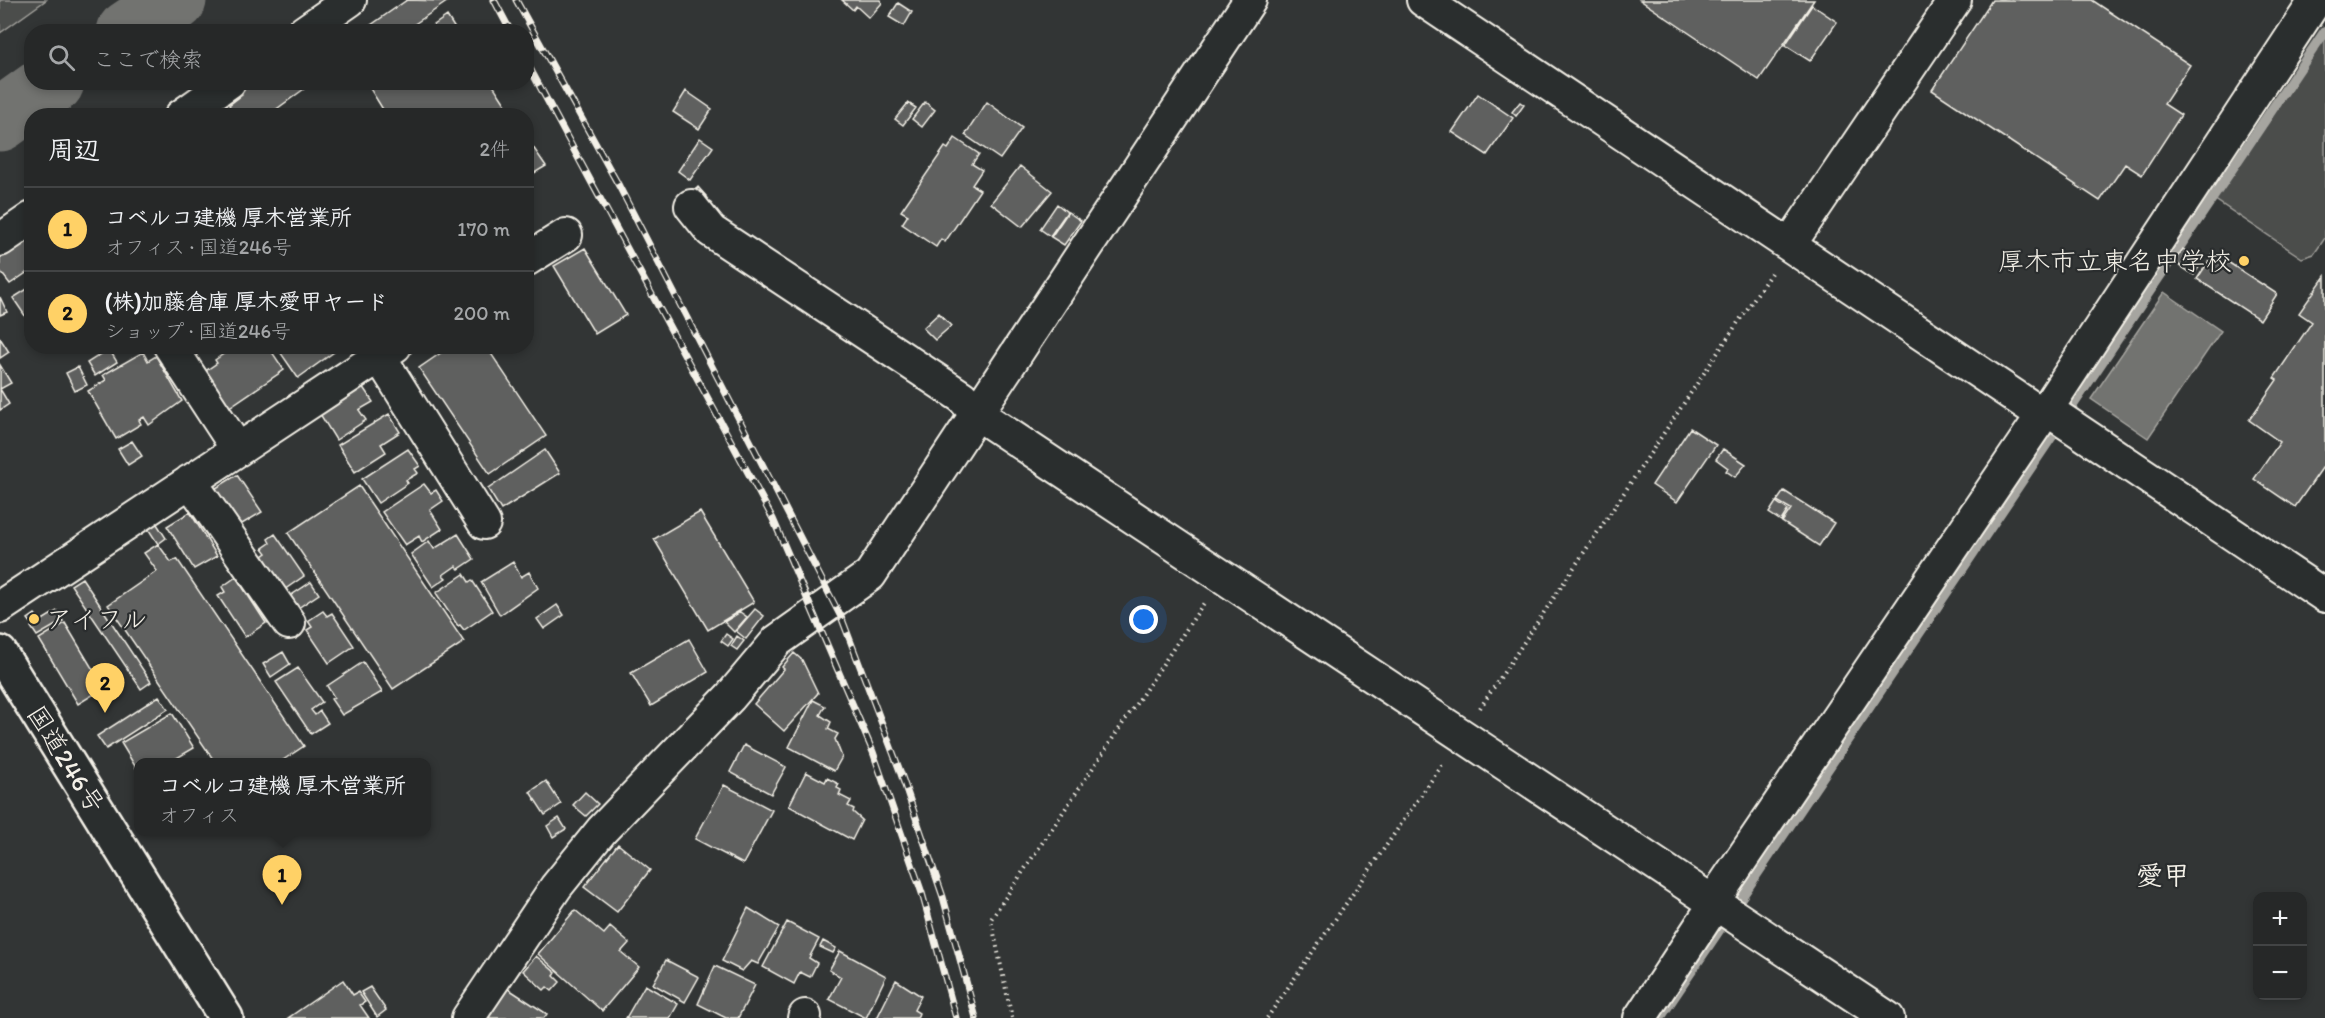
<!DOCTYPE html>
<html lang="ja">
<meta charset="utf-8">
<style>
:root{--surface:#262828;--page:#323434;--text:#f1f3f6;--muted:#a4a6a8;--line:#424445;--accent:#ffd166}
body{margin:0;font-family:Itim,"Klee One",sans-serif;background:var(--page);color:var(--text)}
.controls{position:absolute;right:18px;bottom:18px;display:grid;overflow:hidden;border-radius:12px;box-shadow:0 3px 9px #0003}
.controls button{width:54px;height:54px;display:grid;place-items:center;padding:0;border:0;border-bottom:2px solid var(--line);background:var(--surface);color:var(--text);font:30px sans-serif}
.you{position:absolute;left:1144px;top:620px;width:21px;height:21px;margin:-15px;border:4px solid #fff;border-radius:50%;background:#1a73e8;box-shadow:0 0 0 9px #1a73e833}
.badge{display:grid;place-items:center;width:39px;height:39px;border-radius:50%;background:var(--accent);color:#111;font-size:20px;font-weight:700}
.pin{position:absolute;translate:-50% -50px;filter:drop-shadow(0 2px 3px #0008)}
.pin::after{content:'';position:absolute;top:32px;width:21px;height:18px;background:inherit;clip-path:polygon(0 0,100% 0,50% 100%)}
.popup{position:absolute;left:134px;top:758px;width:297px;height:78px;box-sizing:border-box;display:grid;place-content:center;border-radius:12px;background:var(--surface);filter:drop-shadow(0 2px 4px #0005);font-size:20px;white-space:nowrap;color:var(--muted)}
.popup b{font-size:22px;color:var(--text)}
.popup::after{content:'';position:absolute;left:50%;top:100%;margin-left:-12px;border:12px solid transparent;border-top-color:var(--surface)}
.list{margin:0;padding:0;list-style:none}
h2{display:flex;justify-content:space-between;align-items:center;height:78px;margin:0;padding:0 24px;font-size:26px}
h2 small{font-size:20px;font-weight:400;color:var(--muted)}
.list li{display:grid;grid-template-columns:39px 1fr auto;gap:18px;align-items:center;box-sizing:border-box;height:84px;padding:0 24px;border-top:2px solid var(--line)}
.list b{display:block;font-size:22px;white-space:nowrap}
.list p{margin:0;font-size:20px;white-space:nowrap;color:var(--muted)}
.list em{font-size:20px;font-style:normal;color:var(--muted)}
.icon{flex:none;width:33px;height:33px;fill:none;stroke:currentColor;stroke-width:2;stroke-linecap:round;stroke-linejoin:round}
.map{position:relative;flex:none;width:2325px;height:1018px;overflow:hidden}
.search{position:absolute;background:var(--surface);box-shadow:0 3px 9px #0003;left:24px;top:24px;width:510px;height:66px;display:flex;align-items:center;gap:15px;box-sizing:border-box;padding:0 21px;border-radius:24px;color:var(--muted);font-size:22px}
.panel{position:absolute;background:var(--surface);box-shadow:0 3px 9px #0003;left:24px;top:108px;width:510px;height:246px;border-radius:24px}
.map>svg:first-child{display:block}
.green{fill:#4b4d4c;stroke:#a09f9a;stroke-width:1.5}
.water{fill:#727370;stroke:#a6a5a0;stroke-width:1.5}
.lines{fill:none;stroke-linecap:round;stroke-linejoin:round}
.stream{stroke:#a6a5a0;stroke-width:10}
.river{stroke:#727370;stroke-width:63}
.building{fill:#5f605f;stroke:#f4f1e8;stroke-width:1.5}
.street-casing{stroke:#f4f1e8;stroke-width:36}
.highway-casing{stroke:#f4f1e8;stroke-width:38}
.path{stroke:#f4f1e8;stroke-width:4;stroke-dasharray:1.5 4.5;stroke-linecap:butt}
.street{stroke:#2a2d2e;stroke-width:32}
.highway{stroke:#2a2d2e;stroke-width:33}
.rail-casing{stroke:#f4f1e8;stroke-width:7}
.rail{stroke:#2a2d2e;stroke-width:4.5;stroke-dasharray:14;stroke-linecap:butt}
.poi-dot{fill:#ffd166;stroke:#2a2d2e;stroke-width:2}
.labels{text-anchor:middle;stroke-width:4.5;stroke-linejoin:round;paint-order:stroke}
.poi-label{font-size:26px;fill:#f4f1e8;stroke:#2a2d2e;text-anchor:end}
.street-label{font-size:26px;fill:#f4f1e8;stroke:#2a2d2e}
.neighbourhood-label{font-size:27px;font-weight:bold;fill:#f4f1e8;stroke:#2a2d2e}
</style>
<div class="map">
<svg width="2325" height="1018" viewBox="0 0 2325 1018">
<rect width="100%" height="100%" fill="#323535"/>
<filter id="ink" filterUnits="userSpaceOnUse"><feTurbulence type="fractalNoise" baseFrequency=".0167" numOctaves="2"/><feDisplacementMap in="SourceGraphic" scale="12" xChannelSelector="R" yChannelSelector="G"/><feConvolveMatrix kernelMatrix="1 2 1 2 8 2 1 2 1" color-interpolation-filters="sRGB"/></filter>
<g filter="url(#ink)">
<path class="green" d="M0,0H46L0,33Z
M2325,36V238L2314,254L2302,258L2214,199Z"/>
<path class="water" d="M2164,292L2221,331L2148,438L2091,399Z"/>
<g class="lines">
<path class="stream" d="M1660,1018L2325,31"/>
<path class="river" d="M128,32L175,0
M0,120L53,82"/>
</g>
<path class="building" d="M407,0L448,1L403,32H361Z
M842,0H880L882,3L869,18L856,6L853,10Z
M1640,0H1814L1759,80Z
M1992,0H2092L2190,65L2164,104L2181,115L2142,175L2125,164L2100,201L1932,90Z
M898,3L912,12L904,26L889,17Z
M1812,5L1837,22L1810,61L1785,45Z
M447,16L457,32H424Z
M252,82H306L308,86L267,116H236L229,105L242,95L240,91Z
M366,82H491L513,116H387Z
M686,91L712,109L699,129L673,112Z
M1478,94L1513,118L1487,155L1452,132Z
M925,102L935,110L922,127L912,119Z
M987,102L1022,128L1000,159L965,135Z
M1520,102L1524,105L1516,116L1512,112Z
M908,103L916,108L903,125L895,119Z
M526,137L546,166L526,178Z
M700,138L713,147L690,180L678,171Z
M955,138L979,154L972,164L982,170L972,185L980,190L945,242L941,239L936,247L902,224L908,215L901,211L945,147L948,149Z
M1020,166L1052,191L1022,227L991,203Z
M698,187L706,196L701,201L693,192Z
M1057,204L1067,212L1050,236L1040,229Z
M1068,212L1081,221L1064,245L1051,237Z
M32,230V269L10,284L0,271V253Z
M585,248L626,315L595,334L554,266Z
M2183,249L2202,262L2194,275L2174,262Z
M2214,253L2277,294L2260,320L2197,279Z
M2325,276V464L2295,507L2254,479L2280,442L2249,420L2277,380L2274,378L2312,322L2299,313Z
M32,286V326L13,298Z
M0,297L7,312L0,315Z
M939,313L951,326L935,340L923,328Z
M0,338L9,352L0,358Z
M235,346H268L284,370L228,408L204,372L217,363L215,360Z
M276,346H330L334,352L298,378Z
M451,346H486L546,436L490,474L419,368Z
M109,349L117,362L95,376L87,363Z
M143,352L148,361L156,356L182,401L149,425L144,417L139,420L141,424L116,439L88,391L106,380L103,375Z
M0,365L11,383L0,389L9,404L0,410Z
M78,367L87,385L75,391L66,373Z
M360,383L373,402L359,410L366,420L336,440L320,414Z
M389,414L400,432L381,444L386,452L355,472L338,445Z
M1690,428L1716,445L1677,502L1652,485Z
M132,441L142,456L128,465L118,449Z
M408,449L420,466L415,469L418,473L406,480L408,483L378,503L362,479Z
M1723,449L1746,464L1735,477L1726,471L1728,468L1716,459Z
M545,450L560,473L501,510L488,489Z
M237,475L262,512L237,527L214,496L216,488Z
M424,484L431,493L436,490L443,501L430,510L442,529L422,542L419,536L405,545L382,512Z
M359,486L464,642L393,689L288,533Z
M1784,491L1834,523L1819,546L1782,522L1791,509L1777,501Z
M1776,502L1788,510L1781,521L1769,513Z
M190,512L217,556L194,569L167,526Z
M700,512L754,602L708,630L654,539Z
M155,521L166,538L158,544L147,527Z
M275,534L304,576L281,592L265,569L269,565L263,556L267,553L263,548L270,543L268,539Z
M458,534L474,559L459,569L456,566L443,575L446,578L433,587L411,554L429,541L434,549Z
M158,544L171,562L177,559L304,746L280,762H215L108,605L157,571L144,553Z
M513,562L521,577L529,572L538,588L500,615L481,582Z
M464,574L469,582L472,580L492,611L464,630L460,625L458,626L436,593Z
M236,577L266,623L245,637L218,596L225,592L222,587Z
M82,578L151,682L141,689L71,585Z
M311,582L319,594L295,610L287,598Z
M557,605L564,615L544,629L537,619Z
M755,609L764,616L746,639L736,631Z
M57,611L63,621L37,636L31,627Z
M323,611L327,616L332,613L354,646L329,663L307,630L312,627L308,621Z
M740,612L747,617L734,632L724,622Z
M35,614L39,620L32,624L28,619Z
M65,623L104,688L78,704L39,639Z
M726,634L733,639L728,646L721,641Z
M737,636L744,641L737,650L731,646Z
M689,639L708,672L651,706L631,673Z
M283,652L290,664L271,677L263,664Z
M794,653L802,660L818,693L784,731L754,704L784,669L782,667Z
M363,662L382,692L342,715L331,699L334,697L327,686Z
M298,668L322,702L311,710L315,715L320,711L328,723L311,734L276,682Z
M159,696L168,709L106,749L97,736Z
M813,700L825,706L820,715L831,722L828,729L838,734L835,739L842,757L834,771L789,747Z
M172,713L194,748L170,762H138V771L121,743Z
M744,745L786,767L771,794L730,772Z
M806,772L825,782L827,778L839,784L837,788L841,790L839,795L851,801L848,806L854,809L853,812L862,820L852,840L789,806Z
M546,781L561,804L545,815L530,792Z
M724,785L772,810L743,864L695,839Z
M585,792L598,804L586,816L573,805Z
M559,818L566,829L553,837L547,826Z
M618,844L650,870L617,912L584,887Z
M748,908L779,927L758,964L751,961L742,971L722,961Z
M575,910L604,934L610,927L629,943L621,952L639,967L602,1011L538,954Z
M787,922L819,939L809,958L817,963L810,977L800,972L794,984L763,967Z
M823,941L836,948L833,953L820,947Z
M840,951L886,976L866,1018L829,999L841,977L829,970Z
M536,956L556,973L554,976L560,982L552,991L547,987L544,990L523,971Z
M666,960L699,977L685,1002L653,984Z
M715,966L755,985L738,1018H726L698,1004Z
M343,980L353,995L358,992L365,1002L360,1005L369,1018H288Z
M896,980L921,996L914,1010L919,1013L917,1018H877Z
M645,985L678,1004L670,1018H626Z
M370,987L386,1010L377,1017L361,992Z
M507,988L547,1014L544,1018H488Z"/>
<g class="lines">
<defs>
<path id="street" d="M1423,0L2031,407L2055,415L2325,596
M304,32L350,0
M181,116L229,82
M691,206L711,231L962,397L976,413L1888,1018
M0,240L32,218
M1790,244L1955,0
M526,260L566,235
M170,346L238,450
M373,346L484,523
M190,481L289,623
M0,607L395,346
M468,1018L556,887L602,830L730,697L777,641L870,575L1250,0
M804,1018L805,1016
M1640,1018L1715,904L1720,891L2044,413L2316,0"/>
<path id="highway" d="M0,653L226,1018"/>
</defs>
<use href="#street" class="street-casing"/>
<use href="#highway" class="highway-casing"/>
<path class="path" d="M1480,708L1771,273
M1012,1018L991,919L1204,603
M1267,1018L1444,762"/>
<use href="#street" class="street"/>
<use href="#highway" class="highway"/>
<defs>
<path id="rail" d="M494,0L511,32
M516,0L619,186L842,619L900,771L943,897L976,1018
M526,61L773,519L873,752L922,893L956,1018"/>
</defs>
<use href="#rail" class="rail-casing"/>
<use href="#rail" class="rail"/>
</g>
</g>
<g class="poi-dot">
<circle cx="2244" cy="261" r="6"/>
<circle cx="34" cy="619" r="6"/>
</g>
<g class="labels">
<g class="poi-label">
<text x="2232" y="270">厚木市立東名中学校</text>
<text x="46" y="628" text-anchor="start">アイフル</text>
</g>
<g class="street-label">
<text transform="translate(66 759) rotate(58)" y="9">国道246号</text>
</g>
<g class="neighbourhood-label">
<text x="2163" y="885">愛甲</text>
</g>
</g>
</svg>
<div class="controls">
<button>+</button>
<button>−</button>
</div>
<div class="you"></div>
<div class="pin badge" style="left:282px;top:905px">1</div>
<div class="popup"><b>コベルコ建機 厚木営業所</b>オフィス</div>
<div class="pin badge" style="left:105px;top:713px">2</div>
<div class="search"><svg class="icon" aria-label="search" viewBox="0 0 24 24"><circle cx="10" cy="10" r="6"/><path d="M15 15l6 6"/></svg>ここで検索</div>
<section class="panel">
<h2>周辺<small>2件</small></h2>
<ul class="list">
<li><span class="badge">1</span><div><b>コベルコ建機 厚木営業所</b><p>オフィス · 国道246号</p></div><em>170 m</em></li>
<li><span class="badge">2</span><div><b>(株)加藤倉庫 厚木愛甲ヤード</b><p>ショップ · 国道246号</p></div><em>200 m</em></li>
</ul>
</section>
</div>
